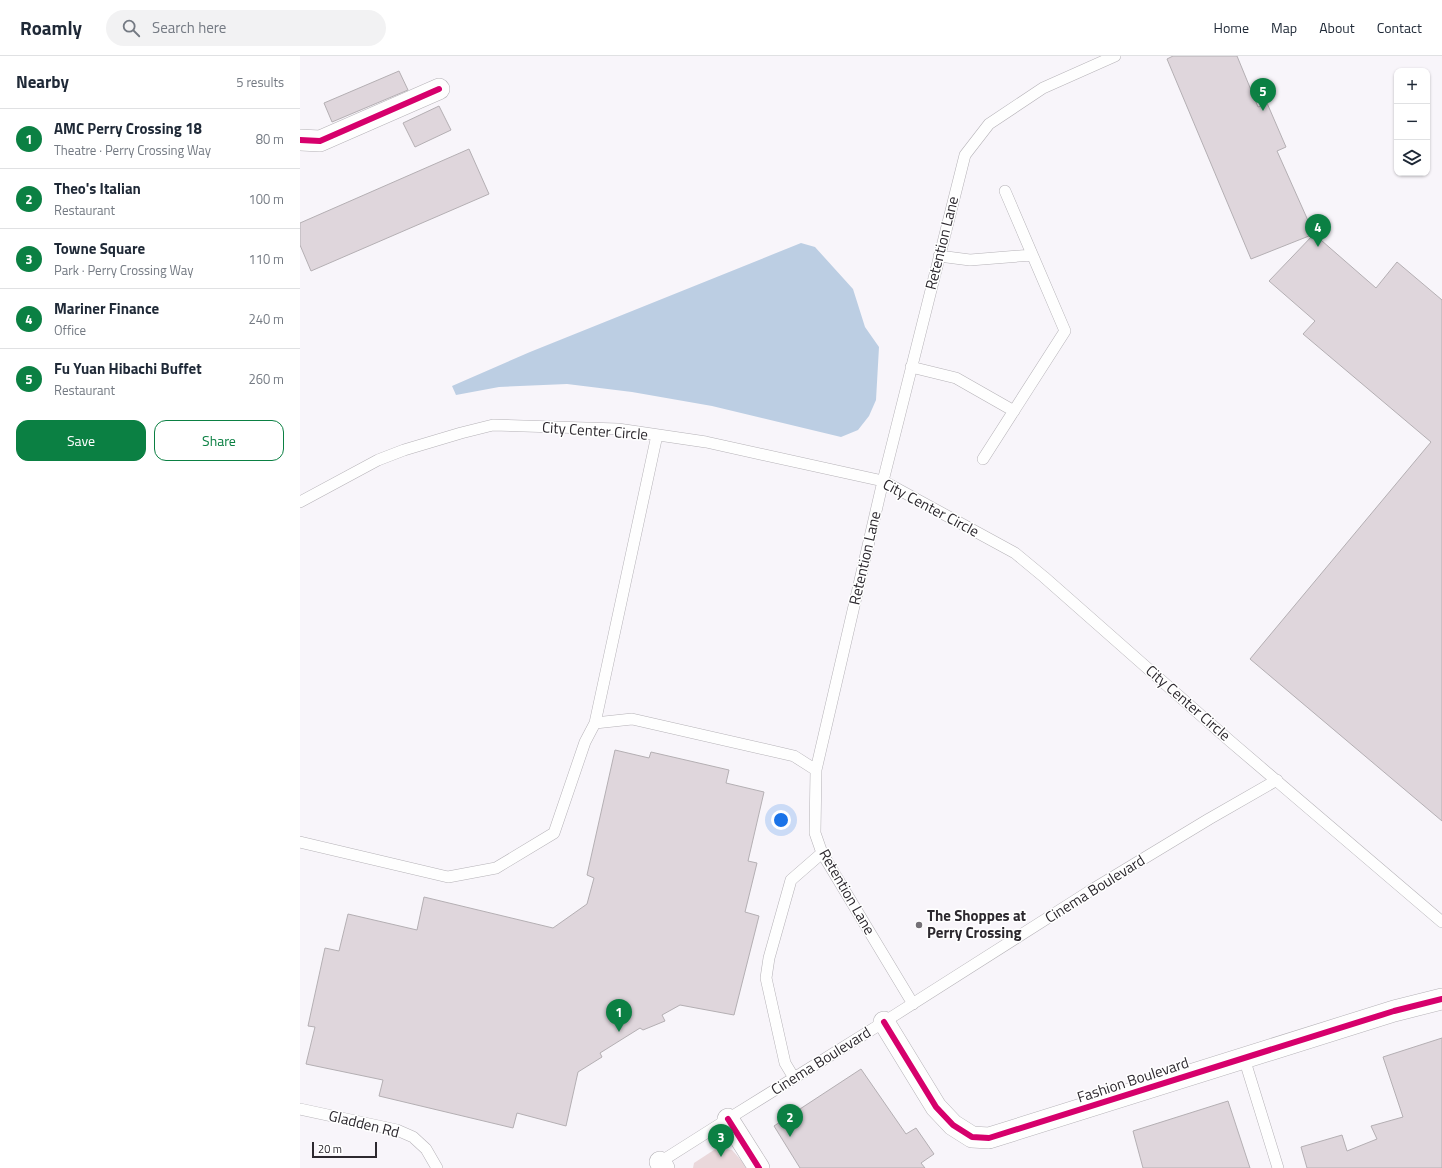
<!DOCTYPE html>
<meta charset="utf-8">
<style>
:root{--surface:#fff;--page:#f2f2f3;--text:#1f2937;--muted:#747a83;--line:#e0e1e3;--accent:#0b8043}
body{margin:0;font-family:"Titillium Web",sans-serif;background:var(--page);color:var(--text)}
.controls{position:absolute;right:12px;top:12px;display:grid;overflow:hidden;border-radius:8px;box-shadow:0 1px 3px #0004}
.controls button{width:36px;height:36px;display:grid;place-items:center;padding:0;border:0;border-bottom:1px solid var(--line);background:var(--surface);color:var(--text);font:20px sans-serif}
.scale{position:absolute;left:12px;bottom:10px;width:65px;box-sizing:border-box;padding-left:4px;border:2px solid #2d292f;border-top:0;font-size:11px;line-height:14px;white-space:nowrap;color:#2d292f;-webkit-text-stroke:3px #fff;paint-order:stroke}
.you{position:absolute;left:481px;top:764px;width:14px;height:14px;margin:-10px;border:3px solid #fff;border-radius:50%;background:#1a73e8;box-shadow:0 0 0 6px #1a73e833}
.badge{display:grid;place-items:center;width:26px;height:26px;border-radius:50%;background:var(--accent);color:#fff;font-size:13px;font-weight:700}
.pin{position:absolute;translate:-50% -33px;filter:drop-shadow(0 1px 2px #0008)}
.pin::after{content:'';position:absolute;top:21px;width:14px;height:12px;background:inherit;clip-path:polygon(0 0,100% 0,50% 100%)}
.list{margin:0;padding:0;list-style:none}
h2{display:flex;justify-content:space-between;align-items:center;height:52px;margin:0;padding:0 16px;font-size:17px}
h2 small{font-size:13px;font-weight:400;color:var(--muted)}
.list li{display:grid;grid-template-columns:26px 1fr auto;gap:12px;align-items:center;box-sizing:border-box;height:60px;padding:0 16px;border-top:1px solid var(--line)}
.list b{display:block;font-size:15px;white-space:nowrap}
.list p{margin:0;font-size:13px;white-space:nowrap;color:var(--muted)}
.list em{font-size:13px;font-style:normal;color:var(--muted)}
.actions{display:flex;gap:8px;padding:12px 16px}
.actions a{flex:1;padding:9px 0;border:1px solid var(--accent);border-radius:12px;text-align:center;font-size:14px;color:var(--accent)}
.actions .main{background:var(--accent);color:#fff}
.icon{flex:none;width:22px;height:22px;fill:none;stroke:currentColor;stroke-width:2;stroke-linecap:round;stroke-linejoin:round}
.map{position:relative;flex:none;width:1142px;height:1112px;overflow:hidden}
header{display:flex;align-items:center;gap:24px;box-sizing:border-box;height:56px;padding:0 20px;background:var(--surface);border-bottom:1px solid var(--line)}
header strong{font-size:19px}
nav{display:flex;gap:22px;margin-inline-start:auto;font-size:14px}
.search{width:280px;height:36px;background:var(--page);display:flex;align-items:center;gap:10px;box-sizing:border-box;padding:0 14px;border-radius:22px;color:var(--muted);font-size:15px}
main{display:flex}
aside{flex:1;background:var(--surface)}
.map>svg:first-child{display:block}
.green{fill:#ead8db}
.water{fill:#bccee3}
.building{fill:#dfd6dc;stroke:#b4afb3}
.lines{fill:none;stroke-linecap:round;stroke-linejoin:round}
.service-casing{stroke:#b5b2b7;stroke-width:12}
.minor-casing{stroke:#b5b2b7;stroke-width:22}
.service{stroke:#fefefe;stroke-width:11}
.minor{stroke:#fefefe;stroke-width:21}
.cycleway-casing{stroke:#fff;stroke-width:8}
.cycleway{stroke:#d6006c;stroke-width:6}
.poi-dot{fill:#747076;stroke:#fff;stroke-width:1.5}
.labels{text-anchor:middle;stroke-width:3;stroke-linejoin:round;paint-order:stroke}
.street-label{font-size:15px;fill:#2d292f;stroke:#fff}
.poi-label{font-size:15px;font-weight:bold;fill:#2d292f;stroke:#fff;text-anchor:start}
</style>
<header>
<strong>Roamly</strong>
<div class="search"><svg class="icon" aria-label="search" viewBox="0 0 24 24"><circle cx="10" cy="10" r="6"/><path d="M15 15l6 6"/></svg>Search here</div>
<nav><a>Home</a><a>Map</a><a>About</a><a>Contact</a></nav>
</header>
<main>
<aside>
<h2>Nearby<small>5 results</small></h2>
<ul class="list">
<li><span class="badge">1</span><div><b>AMC Perry Crossing 18</b><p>Theatre · Perry Crossing Way</p></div><em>80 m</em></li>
<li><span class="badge">2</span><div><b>Theo's Italian</b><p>Restaurant</p></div><em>100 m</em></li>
<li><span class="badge">3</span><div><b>Towne Square</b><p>Park · Perry Crossing Way</p></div><em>110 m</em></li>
<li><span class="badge">4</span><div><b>Mariner Finance</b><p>Office</p></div><em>240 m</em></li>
<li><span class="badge">5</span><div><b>Fu Yuan Hibachi Buffet</b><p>Restaurant</p></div><em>260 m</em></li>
</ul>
<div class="actions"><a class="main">Save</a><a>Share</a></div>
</aside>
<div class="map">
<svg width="1142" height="1112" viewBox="0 0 1142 1112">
<rect width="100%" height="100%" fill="#f8f5fa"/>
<path class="green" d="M417,1092L432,1094L448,1112H393L394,1107Z"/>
<path class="water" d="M501,187L515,191L553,233L565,271L579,291L576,344L569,360L558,374L541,381L412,350L332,336L267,328L199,331L156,339L152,330L230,296Z"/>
<path class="building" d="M873,0H937L958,51L967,47L986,91L977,95L1014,178L951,203L867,3Z
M99,15L108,34L32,66L24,47Z
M139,50L151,74L115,91L103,67Z
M169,93L189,138L11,215L0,189V167Z
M1014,178L1076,232L1097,206L1142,244V765L950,603L1131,386L1003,278L1015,265L969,225Z
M315,694L349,702L351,696L429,714L426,727L464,736L448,805L457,807L445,856L459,860L434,959L380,949L362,959L365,965L343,974L340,972L300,997L302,1001L278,1016L266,1070L217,1057L213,1072L79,1040L83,1024L6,1008L15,971L8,970L25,892L39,895L48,858L117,874L124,841L253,872L287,848L294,822L287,819Z
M1142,982V1112H1007L1001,1091L1042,1079L1047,1095L1077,1083L1071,1070L1103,1061L1083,1001Z
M561,1013L606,1078L616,1072L634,1098L621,1107L625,1112H500L474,1070Z
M928,1045L950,1112H843L833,1075Z"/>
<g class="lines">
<defs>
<path id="service" d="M639,200L670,204L732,199
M611,311L656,322L714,355
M683,403L765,275L705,135
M0,446L78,404L104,394L161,377L193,369L318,373L406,386L583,425L715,497L744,521L930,685L1142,866
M295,667L357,379
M0,786L148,821L196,812L254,777L285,686L295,667L332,663L494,700L516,714
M613,948L522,797L515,777L516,714L583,425L665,99L689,68L743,32L815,0
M944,1002L978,1112
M494,1022L485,1007L466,922L469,902L491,824L522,797
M0,1053L97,1074L113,1081L126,1093L137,1112
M357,1108L428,1063L584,966L790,835L909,763L977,724"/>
<path id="minor" d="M0,84L20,85L139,33
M584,966L636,1051L653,1069L672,1081L689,1082L1094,955L1142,943
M428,1063L459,1112
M360,1106L364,1112"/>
</defs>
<use href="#service" class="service-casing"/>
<use href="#minor" class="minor-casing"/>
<use href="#service" class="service"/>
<use href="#minor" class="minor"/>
<defs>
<path id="cycleway" d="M0,84L20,85L139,33
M584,966L636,1051L653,1069L672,1081L689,1082L1094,955L1142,943
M428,1063L459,1112"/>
</defs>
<use href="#cycleway" class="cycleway-casing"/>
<use href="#cycleway" class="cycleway"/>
</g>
<circle class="poi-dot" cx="619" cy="869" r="4"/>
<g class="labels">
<g class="street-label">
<text transform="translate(642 187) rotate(-76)" y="5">Retention Lane</text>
<text transform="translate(295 375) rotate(4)" y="5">City Center Circle</text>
<text transform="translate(631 452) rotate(28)" y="5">City Center Circle</text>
<text transform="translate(565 502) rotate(-77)" y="5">Retention Lane</text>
<text transform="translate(888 647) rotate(41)" y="5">City Center Circle</text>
<text transform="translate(795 833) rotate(-32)" y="5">Cinema Boulevard</text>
<text transform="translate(547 836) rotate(60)" y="5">Retention Lane</text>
<text transform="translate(521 1005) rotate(-32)" y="5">Cinema Boulevard</text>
<text transform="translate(833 1024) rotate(-18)" y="5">Fashion Boulevard</text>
<text transform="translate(64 1068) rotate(14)" y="5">Gladden Rd</text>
</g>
<g class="poi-label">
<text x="627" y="865">The Shoppes at<tspan x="627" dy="17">Perry Crossing</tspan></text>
</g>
</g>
</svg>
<div class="controls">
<button>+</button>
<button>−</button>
<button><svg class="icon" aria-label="layers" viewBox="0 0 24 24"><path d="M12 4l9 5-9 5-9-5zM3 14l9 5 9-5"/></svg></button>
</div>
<div class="scale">20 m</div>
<div class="you"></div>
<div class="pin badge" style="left:319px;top:976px">1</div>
<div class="pin badge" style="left:490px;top:1081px">2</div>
<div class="pin badge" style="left:421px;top:1101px">3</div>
<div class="pin badge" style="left:1018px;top:191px">4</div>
<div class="pin badge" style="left:963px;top:55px">5</div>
</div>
</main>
